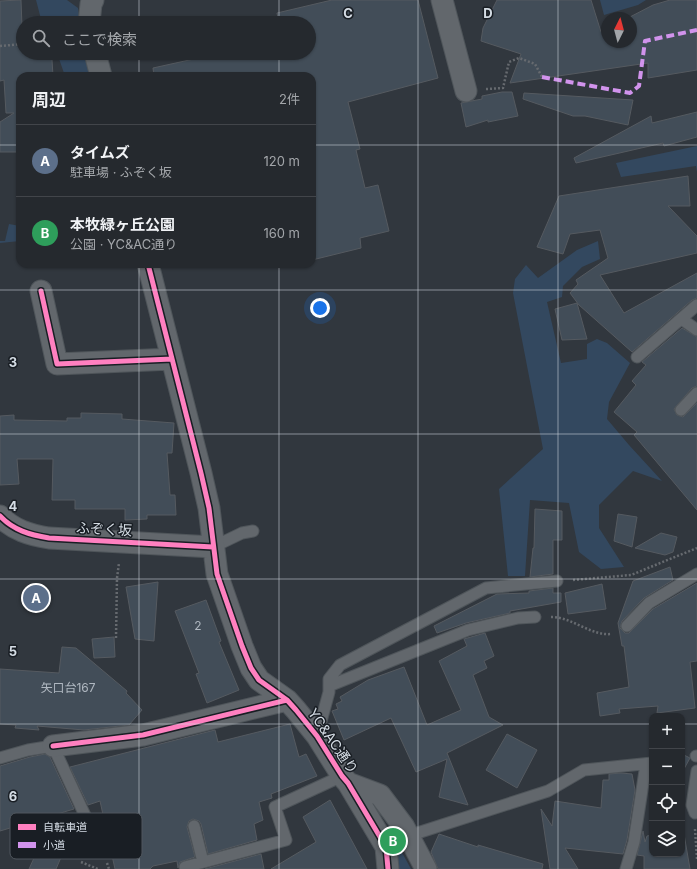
<!DOCTYPE html>
<html lang="ja">
<meta charset="utf-8">
<style>
:root{--surface:#25292e;--page:#31353a;--text:#f1f3f6;--muted:#a3a6aa;--line:#42454a;--accent:#1a73e8}
body{margin:0;font-family:Inter,"Noto Sans JP",sans-serif;background:var(--page);color:var(--text)}
.controls{position:absolute;right:12px;bottom:12px;display:grid;overflow:hidden;border-radius:8px;box-shadow:0 1px 3px #0004}
.controls button{width:36px;height:36px;display:grid;place-items:center;padding:0;border:0;border-bottom:1px solid var(--line);background:var(--surface);color:var(--text);font:20px sans-serif}
.compass{position:absolute;left:601px;top:12px;width:36px;height:36px;border-radius:50%;background:var(--surface);box-shadow:0 1px 3px #0004;rotate:6deg}
.you{position:absolute;left:320px;top:308px;width:14px;height:14px;margin:-10px;border:3px solid #fff;border-radius:50%;background:#1a73e8;box-shadow:0 0 0 6px #1a73e833}
.badge{display:grid;place-items:center;width:26px;height:26px;border-radius:50%;background:var(--accent);color:#fff;font-size:13px;font-weight:700}
.pin{position:absolute;translate:-50% -50%;border:2px solid #fff;box-shadow:0 1px 4px #0006}
.list{margin:0;padding:0;list-style:none}
h2{display:flex;justify-content:space-between;align-items:center;height:52px;margin:0;padding:0 16px;font-size:17px}
h2 small{font-size:13px;font-weight:400;color:var(--muted)}
.list li{display:grid;grid-template-columns:26px 1fr auto;gap:12px;align-items:center;box-sizing:border-box;height:72px;padding:0 16px;border-top:1px solid var(--line)}
.list b{display:block;font-size:15px;white-space:nowrap}
.list p{margin:0;font-size:13px;white-space:nowrap;color:var(--muted)}
.list em{font-size:13px;font-style:normal;color:var(--muted)}
.icon{flex:none;width:22px;height:22px;fill:none;stroke:currentColor;stroke-width:2;stroke-linecap:round;stroke-linejoin:round}
.map{position:relative;flex:none;width:697px;height:869px;overflow:hidden}
.search{position:absolute;background:var(--surface);box-shadow:0 1px 3px #0004;left:16px;top:16px;width:300px;height:44px;display:flex;align-items:center;gap:10px;box-sizing:border-box;padding:0 14px;border-radius:22px;color:var(--muted);font-size:15px}
.panel{position:absolute;background:var(--surface);box-shadow:0 1px 3px #0004;left:16px;top:72px;width:300px;height:196px;border-radius:12px}
.map>svg:first-child{display:block}
.green{fill:#33485f}
.building{fill:#424d58;stroke:#555a60}
.lines{fill:none;stroke-linecap:round;stroke-linejoin:round}
.service-casing{stroke:#4f555a;stroke-width:13}
.minor-casing{stroke:#4f555a;stroke-width:23}
.path{stroke:#666a6f;stroke-width:2.5;stroke-dasharray:2 2;stroke-linecap:butt}
.service{stroke:#62676c;stroke-width:11}
.minor{stroke:#62676c;stroke-width:21}
.quiet{stroke:#d193ec;stroke-width:4;stroke-dasharray:8 4;stroke-linecap:butt}
.cycleway-casing{stroke:#191e24;stroke-width:8}
.cycleway{stroke:#ff80c0;stroke-width:5}
.grid{fill:none;stroke:#d4dce4;stroke-width:1;stroke-opacity:0.55}
.labels{text-anchor:middle;stroke-width:3;stroke-linejoin:round;paint-order:stroke}
.number-label{font-size:12px;fill:#b0b8c1}
.street-label{font-size:14px;fill:#d4dce4;stroke:#191e24}
.key{fill:#191e24;stroke:#51575e;stroke-width:1}
.key-label{font-size:11px;fill:#d4dce4}
.grid-label{font-size:13px;text-anchor:middle;font-weight:bold;fill:#d4dce4;stroke:#191e24;stroke-width:3;stroke-linejoin:round;paint-order:stroke}
</style>
<div class="map">
<svg width="697" height="869" viewBox="0 0 697 869">
<rect width="100%" height="100%" fill="#31373e"/>
<path class="green" d="M36,0H67L78,8L80,23H42Z
M600,0H646L638,5L604,15Z
M57,53H86L92,76H65Z
M697,146V172L696,166L621,177L616,163Z
M9,224L20,226V241L0,243V241H5Z
M598,241L600,259L582,267L563,286L562,297L547,302L561,363L587,359V344L597,339L607,343L630,363L609,402L607,419L629,445L662,481L633,471L599,505V528L624,567L601,569L579,552L569,503L530,500L525,576H508L499,489L543,449L513,293L515,279L526,265L538,278L577,250Z
M389,829L411,869H398L386,831Z"/>
<path class="building" d="M21,0L23,53H48L52,60L53,76H20V152H0V122L14,113H6L4,80L0,81V1Z
M332,0H418L438,78L348,102L360,149L356,150L365,188L378,185L389,231L360,238L361,248L312,260V76H154L153,68L212,55L214,53H309V23H279L277,13Z
M497,0H591L601,32L607,29V42H631V18H628L653,5L670,0H697V70L648,78V63L510,83L521,54L481,41L483,28Z
M502,92H512L518,116L488,122V120L466,127L461,103L482,99V96Z
M524,93L633,100L628,125L585,116H573L523,99Z
M697,112V137L664,146L663,143L576,163L574,158L651,116L652,123Z
M688,176L690,206H668L697,236V253L600,275L624,313L697,273V298L692,300L632,352L579,305L570,293L578,284L576,280L608,258L600,230L570,234L563,254L537,247L559,196Z
M577,303L587,339L562,340L555,309Z
M682,328L697,337V386L692,388L674,409L677,415L683,417L697,403V510L634,435L637,432L614,412L636,385L632,381L646,365L642,362Z
M81,413L122,414V419L174,423L172,453H167L170,495H175L176,515H147V519L125,520V509H75V500H52L53,459H17L19,484L0,485V416L14,415V420L67,421V418H81Z
M535,509L562,511V540H553V574L530,577L533,548H534Z
M618,514L637,517L632,547L614,541Z
M661,533L677,537L673,552L665,555L635,548Z
M670,567L673,580L644,598L622,621L620,628L625,633H629L653,609L697,583V661L690,662L695,708L657,713L658,706L619,709L620,713L600,716L597,693L629,687L624,646H622L618,623L633,581Z
M158,582L154,641L135,639L126,587Z
M602,584L606,609L568,614L565,593Z
M553,588V593H561V602L510,611V613L466,623L437,633L434,626L497,594L529,593V591Z
M206,600L221,641L219,642L239,690L207,703L196,674L199,673L175,611Z
M485,633L494,656L484,661L487,668L473,675L489,717L503,725L447,753L468,805L439,797L447,759L416,772L391,718L344,740L332,711L338,709L336,704L342,701L340,697L368,680L404,667L427,725L461,710L439,661L467,646L464,639Z
M114,637L115,657L94,658L92,639Z
M62,647L76,648L127,691L126,693L142,710L129,725L84,730L37,726L39,730L15,728L16,725L0,724V669L59,673Z
M290,724L299,757L306,754L317,776L271,794L272,798L259,802L263,820L254,824L257,840L208,854L201,824L199,821L193,819L189,821L187,827L195,857L180,862L178,868L177,861L153,866L150,869H115L100,801L88,805L70,767L215,730L218,742Z
M507,734L537,750L517,788L486,770Z
M45,754L50,757L74,809L0,831V766L30,757Z
M682,754L690,758L684,769L683,785Z
M621,773L632,774L635,790L627,840L623,854L565,848L578,869H550L541,809L552,826L555,801L601,808L603,780H609V774Z
M330,800L367,869H271L316,842L303,817Z
M643,831L645,842L647,836L652,835V854H682V834H684L690,869H644V856L637,855Z
M439,834L478,847V845L543,864L542,869H438L431,852Z
M40,845L62,855L56,869H29Z
M261,854L264,869H205Z"/>
<g class="lines">
<defs>
<path id="service" d="M683,320L697,330
M637,357L697,305
M681,410L697,393
M213,547L242,533L253,531
M627,626L649,603L697,574
M329,686L468,630L518,618L535,617
M317,736L329,692V679L340,665L486,588L557,581
M696,756H697
M0,758L28,750L53,746L100,848
M695,813L692,805L697,771
M194,826L203,862
M408,836L548,791L584,770L652,763
M185,867L286,840L275,807L342,776
M626,869L634,842L646,764"/>
<path id="minor" d="M442,0L466,91
M89,23L91,4L93,0
M95,53L101,76
M148,264L201,473L209,508L217,574L242,646L251,668L259,680L287,700L296,710L317,736L342,776L348,783L386,847L388,869
M41,291L57,364L172,359
M0,516C13,530 30,535 49,538L213,547
M53,746L143,735L287,700
M348,783L380,795L404,827L426,869"/>
</defs>
<use href="#service" class="service-casing"/>
<use href="#minor" class="minor-casing"/>
<path class="path" d="M0,46L23,44
M486,89L503,88L509,62L519,58L535,64L542,77
M573,580L631,575L697,548
M551,617C572,617 591,636 611,634
M116,638L117,578L119,563
M695,829L697,859
M81,862L98,869
M107,863L109,869"/>
<use href="#service" class="service"/>
<use href="#minor" class="minor"/>
<path class="quiet" d="M542,77L630,93L639,86L645,41L697,30"/>
<defs>
<path id="cycleway" d="M148,264L201,473L209,508L217,574L242,646L251,668L259,680L287,700L296,710L317,736L342,776L348,783L386,847L388,869
M41,291L57,364L172,359
M0,516C13,530 30,535 49,538L213,547
M53,746L143,735L287,700"/>
</defs>
<use href="#cycleway" class="cycleway-casing"/>
<use href="#cycleway" class="cycleway"/>
</g>
<path class="grid" d="M139,0V23M279,0V23M418,0V869M558,0V869M139,53V76M279,53V76M0,145H20M312,145H697M139,264V869M279,264V869M0,290H697M0,434H697M0,579H697M0,724H652M682,724H697"/>
<g class="labels">
<g class="number-label">
<text x="198" y="630">2</text>
<text x="68" y="692">矢口台167</text>
</g>
<g class="street-label">
<text transform="translate(104 529) rotate(3)" y="5">ふぞく坂</text>
<text transform="translate(333 741) rotate(55)" y="5">YC&amp;AC通り</text>
</g>
</g>
<rect x="10" y="813" width="132" height="46" rx="6" class="key"/>
<rect x="18" y="824" width="18" height="6" fill="#ff80c0"/>
<rect x="18" y="842" width="18" height="6" fill="#d193ec"/>
<g class="key-label">
<text x="43" y="831">自転車道</text>
<text x="43" y="849">小道</text>
</g>
<g class="grid-label">
<text x="348" y="18">C</text>
<text x="488" y="18">D</text>
<text x="13" y="367">3</text>
<text x="13" y="511">4</text>
<text x="13" y="656">5</text>
<text x="13" y="801">6</text>
</g>
</svg>
<div class="controls">
<button>+</button>
<button>−</button>
<button><svg class="icon" aria-label="locate" viewBox="0 0 24 24"><circle cx="12" cy="12" r="6"/><path d="M12 2v4M12 18v4M2 12h4M18 12h4"/></svg></button>
<button><svg class="icon" aria-label="layers" viewBox="0 0 24 24"><path d="M12 4l9 5-9 5-9-5zM3 14l9 5 9-5"/></svg></button>
</div>
<svg class="compass" viewBox="-18 -18 36 36"><path d="M0-13l5 13h-10z" fill="#e53935"/><path d="M0 13l5-13h-10z" fill="#a3a6aa"/></svg>
<div class="you"></div>
<div class="pin badge" style="left:36px;top:598px;background:#5c6f8a">A</div>
<div class="pin badge" style="left:393px;top:841px;background:#2e9e5b">B</div>
<div class="search"><svg class="icon" aria-label="search" viewBox="0 0 24 24"><circle cx="10" cy="10" r="6"/><path d="M15 15l6 6"/></svg>ここで検索</div>
<section class="panel">
<h2>周辺<small>2件</small></h2>
<ul class="list">
<li><span class="badge" style="background:#5c6f8a">A</span><div><b>タイムズ</b><p>駐車場 · ふぞく坂</p></div><em>120 m</em></li>
<li><span class="badge" style="background:#2e9e5b">B</span><div><b>本牧緑ヶ丘公園</b><p>公園 · YC&amp;AC通り</p></div><em>160 m</em></li>
</ul>
</section>
</div>
